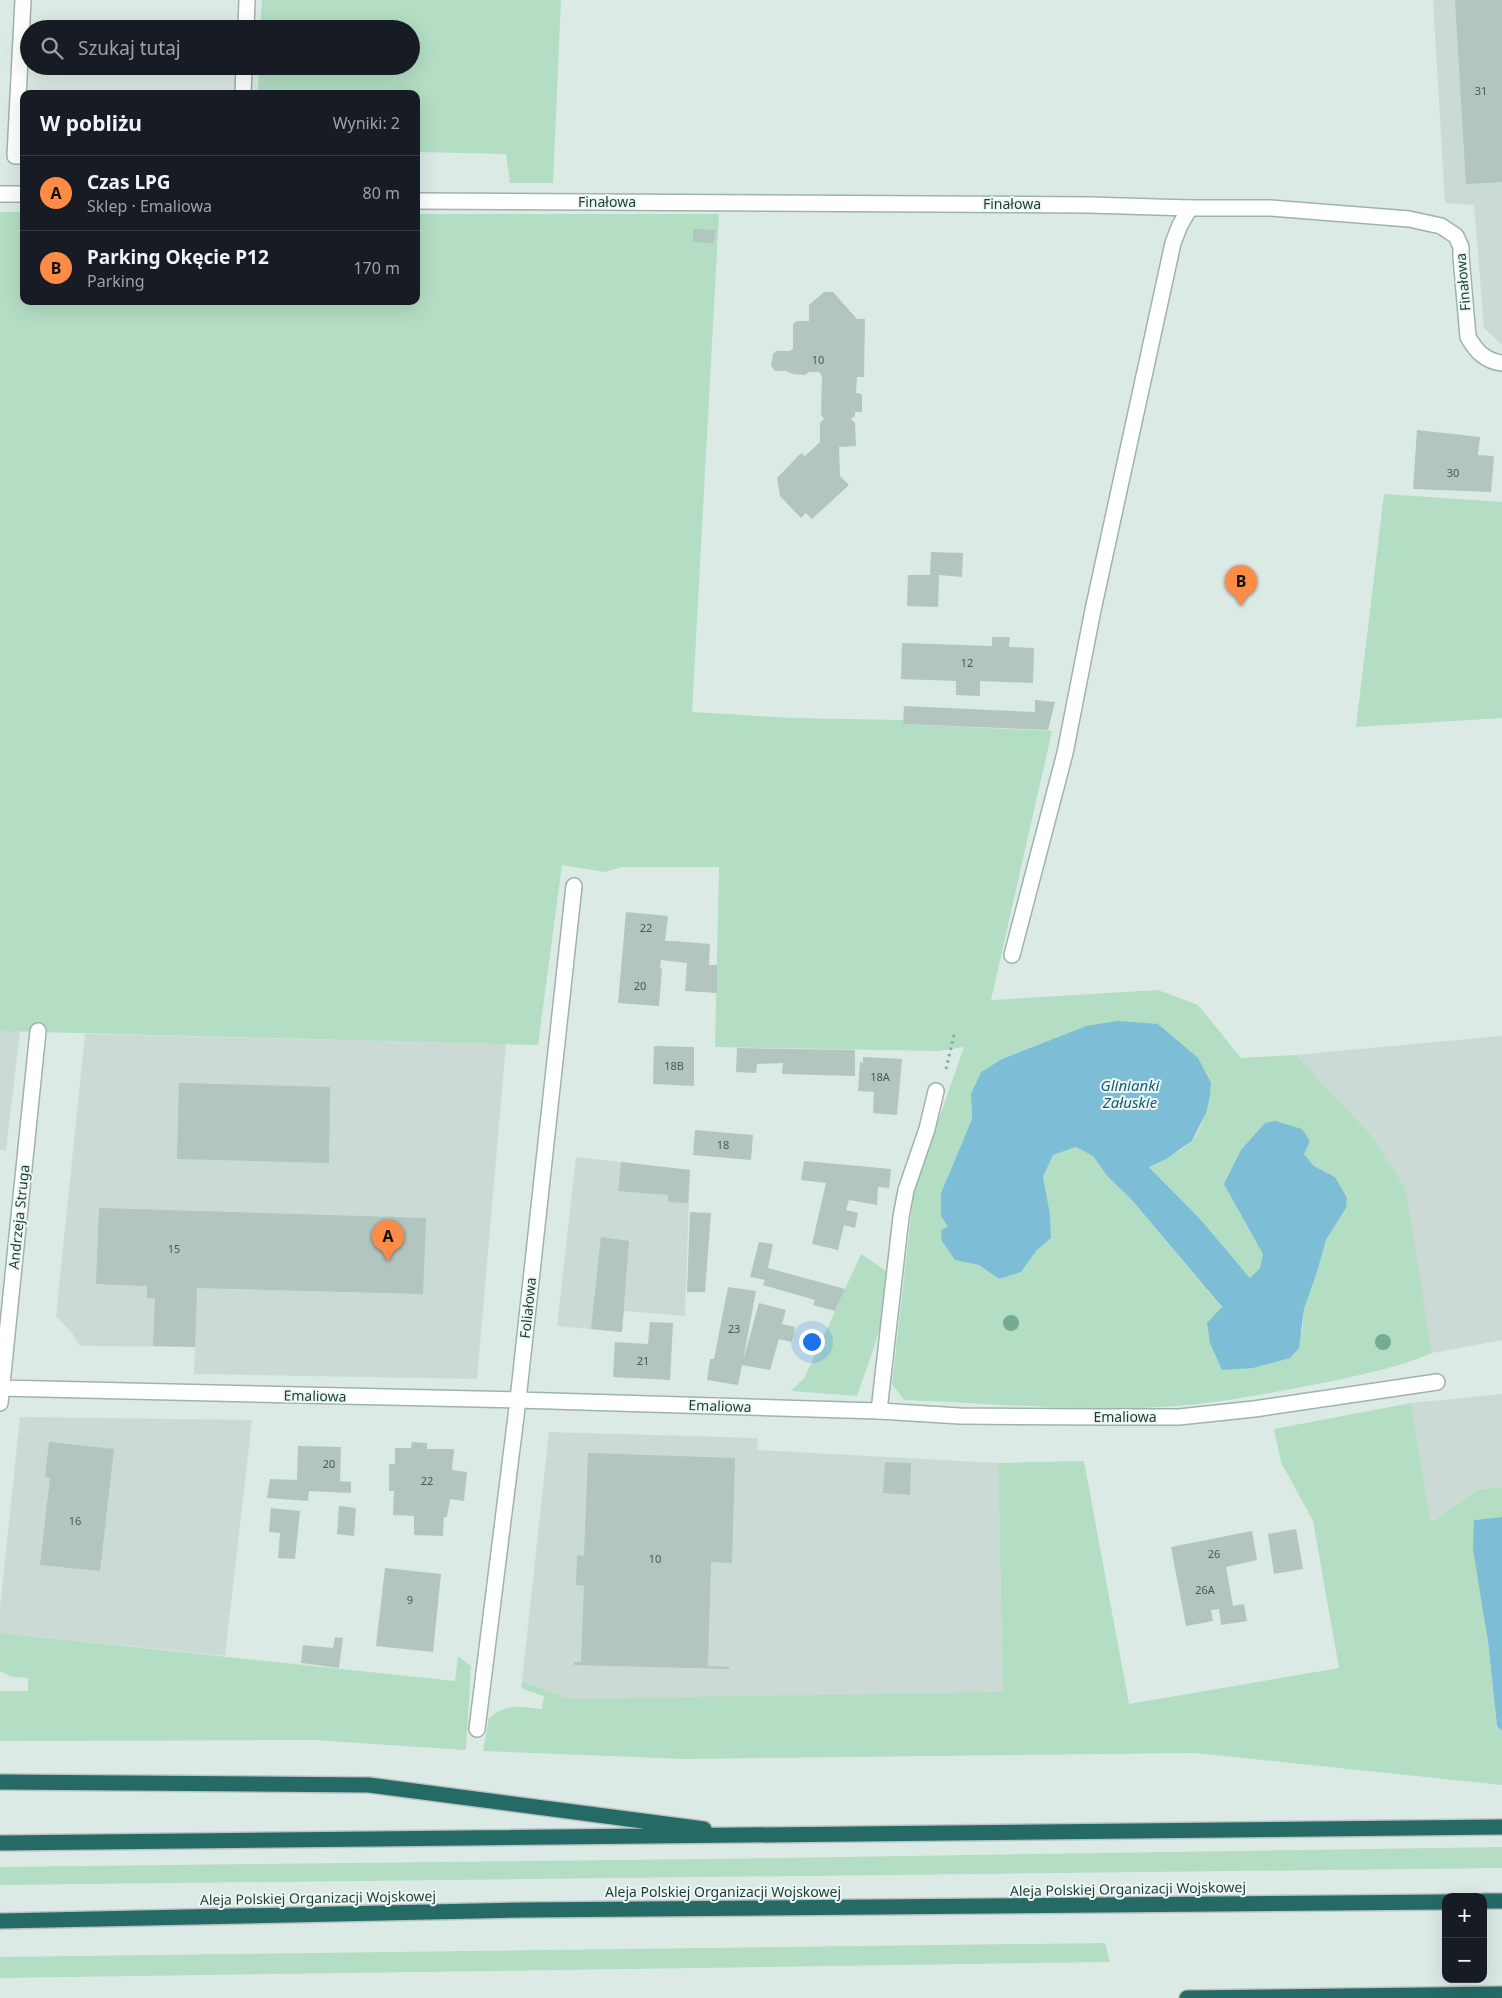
<!DOCTYPE html>
<html lang="pl">
<meta charset="utf-8">
<style>
:root{--surface:#171b24;--page:#242831;--text:#f1f3f6;--muted:#9ea1a6;--line:#363941;--accent:#ff8c46}
body{margin:0;font-family:"Noto Sans",sans-serif;background:var(--page);color:var(--text)}
.controls{position:absolute;right:15px;bottom:15px;display:grid;overflow:hidden;border-radius:10px;box-shadow:0 5px 20px #0002}
.controls button{width:45px;height:45px;display:grid;place-items:center;padding:0;border:0;border-bottom:1px solid var(--line);background:var(--surface);color:var(--text);font:25px sans-serif}
.you{position:absolute;left:811px;top:1341px;width:18px;height:18px;margin:-12px;border:4px solid #fff;border-radius:50%;background:#1a73e8;box-shadow:0 0 0 8px #1a73e833}
.badge{display:grid;place-items:center;width:32px;height:32px;border-radius:50%;background:var(--accent);color:#111;font-size:16px;font-weight:700}
.pin{position:absolute;translate:-50% -41px;filter:drop-shadow(0 1px 2px #0008)}
.pin::after{content:'';position:absolute;top:26px;width:18px;height:15px;background:inherit;clip-path:polygon(0 0,100% 0,50% 100%)}
.list{margin:0;padding:0;list-style:none}
h2{display:flex;justify-content:space-between;align-items:center;height:65px;margin:0;padding:0 20px;font-size:21px}
h2 small{font-size:16px;font-weight:400;color:var(--muted)}
.list li{display:grid;grid-template-columns:32px 1fr auto;gap:15px;align-items:center;box-sizing:border-box;height:75px;padding:0 20px;border-top:1px solid var(--line)}
.list b{display:block;font-size:19px;white-space:nowrap}
.list p{margin:0;font-size:16px;white-space:nowrap;color:var(--muted)}
.list em{font-size:16px;font-style:normal;color:var(--muted)}
.icon{flex:none;width:28px;height:28px;fill:none;stroke:currentColor;stroke-width:2;stroke-linecap:round;stroke-linejoin:round}
.map{position:relative;flex:none;width:1502px;height:1998px;overflow:hidden}
.search{position:absolute;background:var(--surface);box-shadow:0 5px 20px #0002;left:20px;top:20px;width:400px;height:55px;display:flex;align-items:center;gap:12px;box-sizing:border-box;padding:0 18px;border-radius:28px;color:var(--muted);font-size:19px}
.panel{position:absolute;background:var(--surface);box-shadow:0 5px 20px #0002;left:20px;top:90px;width:400px;height:215px;border-radius:10px}
.map>svg:first-child{display:block}
.built{fill:#cbdad5}
.green{fill:#b3dec4;fill-rule:evenodd}
.water{fill:#7ebdd6}
.building{fill:#b2c5bf}
.lines{fill:none;stroke-linecap:round;stroke-linejoin:round}
.service-casing{stroke:#9fb2ae;stroke-width:18}
.minor-casing{stroke:#9fb2ae;stroke-width:18}
.motorway-casing{stroke:#bbc4c3;stroke-width:18}
.path{stroke:#7ab1a7;stroke-width:3;stroke-dasharray:2.5 4;stroke-linecap:butt}
.service{stroke:#fff;stroke-width:15}
.minor{stroke:#fff;stroke-width:15}
.motorway{stroke:#266a65;stroke-width:15}
.tree{fill:#77aa92}
.labels{text-anchor:middle;stroke-width:4;stroke-linejoin:round;paint-order:stroke}
.number-label{font-size:11px;fill:#425e59}
.street-label{font-size:14px;fill:#1d3b37;stroke:#edf7f3}
.water-label{font-size:15px;font-style:italic;fill:#135c7b;stroke:#edf7f3}
</style>
<div class="map">
<svg width="1502" height="1998" viewBox="0 0 1502 1998">
<rect width="100%" height="100%" fill="#dceae6"/>
<path class="built" d="M1433,0H1502V345L1484,328L1474,205L1445,203Z
M0,1031H20L6,1151L0,1150Z
M85,1034L506,1044L477,1379L194,1374L195,1347L80,1346L72,1333L56,1316Z
M1502,1036V1340L1432,1353L1427,1324L1295,1055Z
M576,1157L690,1170L685,1316L624,1311L622,1332L557,1326Z
M1502,1394V1487L1479,1489L1431,1523L1411,1403Z
M20,1417L252,1420L225,1656L0,1633V1608Z
M549,1432L758,1438L757,1450L998,1463L1003,1693L570,1699L522,1681Z"/>
<path class="green" d="M262,0H561L553,183H510L506,154L416,152V94H258L259,66H411V29H260Z
M0,212H24V301H416V214H719L692,712L792,718L903,720V724L1052,731L991,1000L1158,990L1198,1005L1241,1058L1295,1055L1370,1134L1405,1188L1432,1353C1394,1369 1353,1377 1312,1385C1267,1394 1222,1402 1177,1406C1088,1413 993,1403 904,1400L892,1384L914,1190L964,1047L938,1051L715,1047L719,867H622L605,872L562,865L538,1045L0,1031ZM1086,1026L1210,1096C1206,1111 1202,1128 1193,1140C1186,1149 1159,1162 1149,1167L1200,1219L1250,1278L1260,1268L1263,1254L1243,1218L1304,1154L1314,1166L1335,1177L1346,1208L1326,1240L1317,1272L1304,1309L1302,1333L1222,1308L1131,1199L1108,1177L1093,1156L1076,1147L1053,1155L1043,1177L1050,1214L1051,1238L1036,1251L1021,1272L999,1279L979,1265L955,1260L941,1193L972,1119L971,1094L981,1072L1002,1059Z
M1384,494L1502,502V718L1356,727Z
M861,1254L888,1272C888,1314 871,1356 857,1396L791,1391L805,1377Z
M1411,1403L1431,1523L1479,1489L1502,1487V1517L1474,1520L1497,1726L1502,1731V1785L1195,1753L686,1759L483,1751L489,1718C509,1702 518,1707 542,1709L544,1696L528,1691L521,1687L522,1681L570,1699L1003,1692L998,1463L1084,1461L1129,1704L1339,1668L1313,1521L1281,1462L1274,1429Z
M0,1633L455,1681L458,1656L471,1666L466,1750L313,1740L0,1741V1691H28V1678L12,1677L0,1671Z
M1502,1847V1868L0,1885V1867L706,1859Z
M1105,1943L1110,1962L0,1978V1957Z"/>
<path class="water" d="M1117,1021L1158,1024L1198,1058L1211,1083L1210,1096L1206,1113L1192,1141L1166,1159L1149,1167L1200,1219L1250,1278L1260,1268L1263,1254L1224,1184L1241,1150L1265,1123L1275,1121L1302,1129L1310,1141L1304,1154L1314,1166L1335,1177L1347,1198L1346,1208L1326,1240L1317,1272L1304,1309L1299,1348L1290,1358L1253,1368L1222,1370L1210,1343L1207,1323L1222,1307L1131,1199L1108,1177L1093,1156L1076,1147L1053,1155L1043,1177L1050,1214L1051,1238L1036,1251L1021,1272L999,1279L979,1265L955,1260L942,1241L941,1230L948,1227L941,1216V1193L972,1119L971,1094L981,1072L1002,1059L1086,1026Z
M1502,1517V1731L1497,1726L1488,1642L1473,1549L1474,1520Z"/>
<path class="building" d="M1455,0H1502V182L1466,184Z
M693,229L715,230L714,243L693,242Z
M824,292H833L857,319H865L864,377H857L856,393L862,394V412H855V416L851,419L855,423L856,446L839,447L840,476L849,485L812,519L806,513L801,518L780,496L777,478L801,453L805,456L820,442V423L824,419L821,414L822,376L819,372H809L805,375L792,374L786,371H775L771,366L773,354L776,351H789L793,349V324L797,321H809V305Z
M1417,430L1480,437L1478,455L1494,456L1491,492L1413,489Z
M931,552L963,553L962,577L939,575L938,607L907,606L908,575H930Z
M992,637H1010L1009,647L1034,648L1033,683L980,681V696L956,695V681L901,679L902,643L992,646Z
M1035,700L1055,702L1048,730L903,724L904,706L1035,712Z
M626,912L668,916L665,941H674L710,944L709,965H717V993L685,991L687,963L661,960L660,968L662,969L659,1006L618,1003Z
M654,1046L694,1047V1086L653,1084Z
M737,1048L855,1050V1076L782,1074L783,1063L757,1064L756,1073L736,1072Z
M863,1057L902,1059L897,1115L873,1113L874,1092L858,1091L860,1062L863,1063Z
M179,1083L330,1087L329,1163L177,1159Z
M695,1130L753,1135L751,1160L693,1155Z
M804,1161L891,1169L889,1188L878,1187L877,1205L849,1200L846,1210L858,1213L855,1228L844,1225L838,1250L812,1244L826,1183L801,1180Z
M621,1162L690,1170L688,1203L668,1202V1195L618,1191Z
M99,1208L426,1218L423,1294L197,1288L195,1347L153,1346L155,1298H147V1286L96,1284Z
M690,1212L711,1213L705,1292H687Z
M601,1237L629,1241L622,1332L591,1329Z
M759,1242L773,1244L768,1268L845,1289L835,1311L813,1305L815,1300L763,1285L765,1280L750,1277Z
M728,1287L756,1291L743,1361L759,1303L786,1310L782,1324L795,1327L791,1342L779,1339L770,1370L742,1365L738,1385L707,1380L710,1359H714Z
M650,1322L673,1323L670,1380L613,1377L615,1342L648,1344Z
M49,1442L114,1449L100,1571L40,1565L50,1478L45,1477Z
M412,1442L427,1443V1449H454L452,1470L467,1472L464,1501L450,1499L447,1517H444L443,1536L414,1535V1516L393,1515L394,1491H389V1464H395V1448H411Z
M298,1446L341,1447L340,1481L351,1482V1493L309,1491L308,1501L267,1498L270,1479L297,1480Z
M588,1453L735,1458L732,1563L711,1562L708,1666L729,1667V1669L574,1665V1662H581L584,1586L576,1585L577,1555L584,1556Z
M885,1462L911,1463L910,1495L883,1493Z
M339,1506L356,1508L354,1536L337,1534Z
M271,1508L300,1511L295,1559L278,1558L280,1533L269,1532Z
M1296,1529L1303,1569L1274,1574L1268,1534Z
M1252,1531L1257,1560L1226,1567L1233,1606L1244,1604L1247,1621L1221,1625L1219,1609L1211,1610L1213,1621L1186,1626L1171,1547Z
M385,1568L441,1574L433,1652L376,1646Z
M335,1637L343,1638L339,1668L301,1663L303,1645L333,1648Z"/>
<g class="lines">
<defs>
<path id="service" d="M23,0L15,156H24
M246,29L247,0
M243,94L244,66
M1461,256L1468,337C1476,351 1485,361 1502,363
M1012,955L1065,753L1093,610L1173,243L1180,225L1190,208
M879,1411L901,1217L906,1190L927,1129L936,1091"/>
<path id="minor" d="M0,194H24
M416,201L1089,205L1190,208H1270L1409,219L1441,226L1456,236L1461,247V256
M0,1388L518,1400L879,1411L960,1416L1107,1417H1179L1254,1409L1437,1382
M0,1403L38,1031
M477,1729L518,1400L574,886"/>
<path id="motorway" d="M0,1782L369,1785L704,1829
M0,1843L1502,1827
M1483,1901H1502
M0,1921L524,1910L1446,1902
M1187,1998L1502,1994"/>
</defs>
<use href="#service" class="service-casing"/>
<use href="#minor" class="minor-casing"/>
<use href="#motorway" class="motorway-casing"/>
<path class="path" d="M946,1069L955,1031"/>
<use href="#service" class="service"/>
<use href="#minor" class="minor"/>
<use href="#motorway" class="motorway"/>
</g>
<g class="tree">
<circle cx="1011" cy="1323" r="8"/>
<circle cx="1383" cy="1342" r="8"/>
</g>
<g class="labels">
<g class="number-label">
<text x="1481" y="95">31</text>
<text x="818" y="364">10</text>
<text x="1453" y="477">30</text>
<text x="967" y="667">12</text>
<text x="646" y="932">22</text>
<text x="640" y="990">20</text>
<text x="674" y="1070">18B</text>
<text x="880" y="1081">18A</text>
<text x="723" y="1149">18</text>
<text x="174" y="1253">15</text>
<text x="734" y="1333">23</text>
<text x="643" y="1365">21</text>
<text x="329" y="1468">20</text>
<text x="427" y="1485">22</text>
<text x="75" y="1525">16</text>
<text x="1214" y="1558">26</text>
<text x="655" y="1563">10</text>
<text x="1205" y="1594">26A</text>
<text x="410" y="1604">9</text>
</g>
<g class="street-label">
<text x="607" y="207">Finałowa</text>
<text x="1012" y="209">Finałowa</text>
<text transform="translate(1463 282) rotate(-95)" y="5">Finałowa</text>
<text transform="translate(19 1217) rotate(-84)" y="5">Andrzeja Struga</text>
<text transform="translate(528 1308) rotate(-84)" y="5">Foliałowa</text>
<text transform="translate(315 1396) rotate(1)" y="5">Emaliowa</text>
<text transform="translate(720 1406) rotate(2)" y="5">Emaliowa</text>
<text x="1125" y="1422">Emaliowa</text>
<text transform="translate(1128 1889) rotate(-1)" y="5">Aleja Polskiej Organizacji Wojskowej</text>
<text x="723" y="1897">Aleja Polskiej Organizacji Wojskowej</text>
<text transform="translate(318 1898) rotate(-1)" y="5">Aleja Polskiej Organizacji Wojskowej</text>
</g>
<g class="water-label">
<text x="1130" y="1091">Glinianki<tspan x="1130" dy="17">Załuskie</tspan></text>
</g>
</g>
</svg>
<div class="controls">
<button>+</button>
<button>−</button>
</div>
<div class="you"></div>
<div class="pin badge" style="left:388px;top:1261px">A</div>
<div class="pin badge" style="left:1241px;top:606px">B</div>
<div class="search"><svg class="icon" aria-label="search" viewBox="0 0 24 24"><circle cx="10" cy="10" r="6"/><path d="M15 15l6 6"/></svg>Szukaj tutaj</div>
<section class="panel">
<h2>W pobliżu<small>Wyniki: 2</small></h2>
<ul class="list">
<li><span class="badge">A</span><div><b>Czas LPG</b><p>Sklep · Emaliowa</p></div><em>80 m</em></li>
<li><span class="badge">B</span><div><b>Parking Okęcie P12</b><p>Parking</p></div><em>170 m</em></li>
</ul>
</section>
</div>
